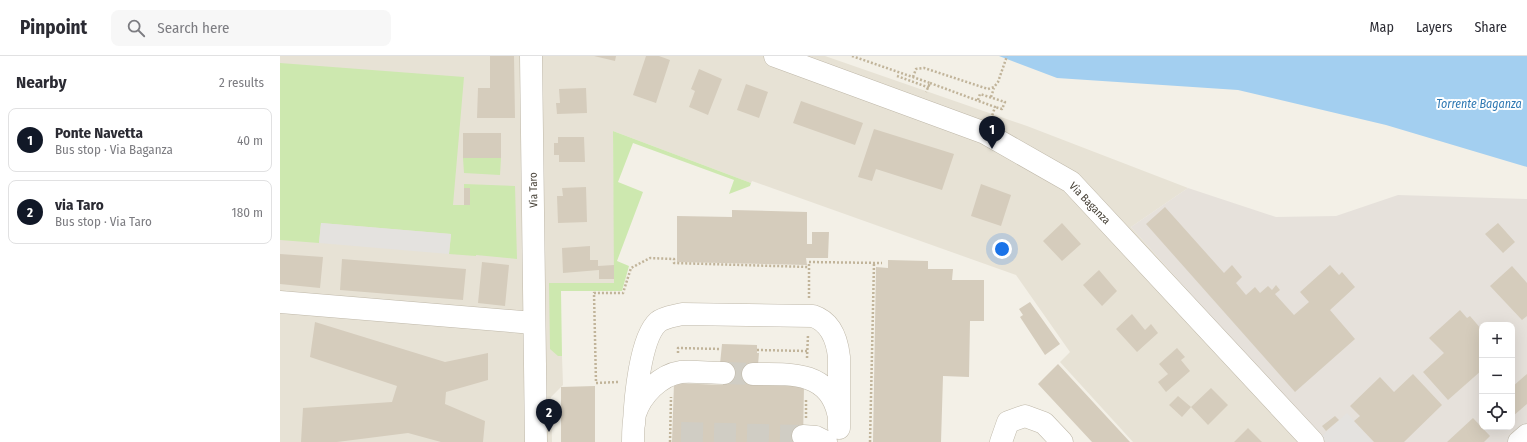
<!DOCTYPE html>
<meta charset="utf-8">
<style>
:root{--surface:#fff;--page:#f7f7f7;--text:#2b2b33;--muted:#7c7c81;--line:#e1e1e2;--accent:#111827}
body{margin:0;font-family:"Fira Sans Condensed",sans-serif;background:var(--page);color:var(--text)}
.controls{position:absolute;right:12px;bottom:12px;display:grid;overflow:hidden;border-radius:8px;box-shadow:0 4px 16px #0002}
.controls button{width:36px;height:36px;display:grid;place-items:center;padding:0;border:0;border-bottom:1px solid var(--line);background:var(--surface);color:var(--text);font:20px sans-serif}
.you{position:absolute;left:722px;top:193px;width:14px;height:14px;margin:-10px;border:3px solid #fff;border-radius:50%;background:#1a73e8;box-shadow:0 0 0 6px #1a73e833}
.badge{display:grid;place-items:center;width:26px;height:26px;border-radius:50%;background:var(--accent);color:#fff;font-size:13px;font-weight:700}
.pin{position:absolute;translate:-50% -33px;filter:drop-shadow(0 1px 2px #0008)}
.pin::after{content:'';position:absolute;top:21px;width:14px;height:12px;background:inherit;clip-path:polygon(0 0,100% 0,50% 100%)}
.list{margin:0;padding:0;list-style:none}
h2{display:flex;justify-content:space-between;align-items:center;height:52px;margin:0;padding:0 16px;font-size:17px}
h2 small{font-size:13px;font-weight:400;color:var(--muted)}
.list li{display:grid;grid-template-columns:26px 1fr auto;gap:12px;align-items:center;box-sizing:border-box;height:64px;margin:0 8px 8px;padding:0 8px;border:1px solid var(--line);border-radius:8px}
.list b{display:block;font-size:15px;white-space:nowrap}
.list p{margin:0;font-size:13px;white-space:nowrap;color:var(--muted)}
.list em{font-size:13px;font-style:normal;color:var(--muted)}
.icon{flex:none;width:22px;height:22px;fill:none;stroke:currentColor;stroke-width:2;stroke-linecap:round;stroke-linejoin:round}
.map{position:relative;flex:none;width:1247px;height:386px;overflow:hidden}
header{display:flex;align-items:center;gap:24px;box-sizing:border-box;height:56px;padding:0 20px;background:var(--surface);border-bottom:1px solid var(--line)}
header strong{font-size:19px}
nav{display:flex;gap:22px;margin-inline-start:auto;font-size:14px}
.search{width:280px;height:36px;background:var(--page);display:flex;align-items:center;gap:10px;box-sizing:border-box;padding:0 14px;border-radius:8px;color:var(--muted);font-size:15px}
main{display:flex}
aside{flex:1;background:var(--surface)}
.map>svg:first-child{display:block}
.residential{fill:#e7e2d5}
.industrial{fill:#e6e1db;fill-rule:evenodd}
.green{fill:#cde8af}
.parking{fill:#e4e2df}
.water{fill:#a3cff0}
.building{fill:#d5ccbc}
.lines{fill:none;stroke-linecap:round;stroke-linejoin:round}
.minor-tunnel{stroke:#d0cdc4;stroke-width:22;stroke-dasharray:22 11;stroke-linecap:butt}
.minor-casing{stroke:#bfb8a9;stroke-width:23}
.path{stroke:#c1b49a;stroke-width:2.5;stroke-dasharray:2 2;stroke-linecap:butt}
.minor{stroke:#fff;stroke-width:22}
.labels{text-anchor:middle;stroke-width:4;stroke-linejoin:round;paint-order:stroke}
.street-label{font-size:11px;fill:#464036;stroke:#fff}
.water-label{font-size:12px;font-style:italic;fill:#2f79b3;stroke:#fff}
</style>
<header>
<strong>Pinpoint</strong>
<div class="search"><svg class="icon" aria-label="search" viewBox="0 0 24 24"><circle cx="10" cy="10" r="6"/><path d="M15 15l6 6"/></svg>Search here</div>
<nav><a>Map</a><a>Layers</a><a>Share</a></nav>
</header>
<main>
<aside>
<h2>Nearby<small>2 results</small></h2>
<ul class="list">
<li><span class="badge">1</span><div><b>Ponte Navetta</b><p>Bus stop · Via Baganza</p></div><em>40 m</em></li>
<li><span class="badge">2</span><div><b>via Taro</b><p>Bus stop · Via Taro</p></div><em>180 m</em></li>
</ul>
</aside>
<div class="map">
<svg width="1247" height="386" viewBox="0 0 1247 386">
<rect width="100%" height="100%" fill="#f3f0e7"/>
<path class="residential" d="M0,0H545L747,70L908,132L851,171L1043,386H853L780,306L790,296L736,219L472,125L471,127L333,75L335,227H270L278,300H282L283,329L271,341L272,386H0Z"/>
<path class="industrial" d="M908,132L996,161L1056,160L1118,139L1247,143V386H1043L851,171ZM1202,269H1232V371H1202Z"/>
<path class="green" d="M0,7L184,21L173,149H190V133L184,132V128L235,130L237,203L196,199V200L169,198L171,178L41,167L39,187L0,184Z
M333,75L471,127L470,130L449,138L454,124L353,87L338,126L363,136L337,205L349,210L342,235H281L282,300H278L270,293L269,227H334Z
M183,102H221L220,119L184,117Z"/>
<path class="parking" d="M41,167L171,178L169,198L39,187Z
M1067,357L1093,386H1046L1041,381Z"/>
<path class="water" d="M719,0H1247V111L1106,69L958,34L777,22Z"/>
<path class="building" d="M210,0H234L235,62H197L198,32H210Z
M314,0H336L335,5Z
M366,0H379L390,4L376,47L353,39Z
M419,13L442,23L428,59L409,51L415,35L411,33Z
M466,28L488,36L479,62L457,54Z
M306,32L307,57L277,58L276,47H280L279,33Z
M521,45L583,67L575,89L513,67Z
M594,73L674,98L662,134L596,113L592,125L578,121Z
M183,77H221V102H183Z
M278,81H304L305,106H279V99H274V87H278Z
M701,128L731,139L721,170L691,160Z
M306,131L307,166L278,167L277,140H283L282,132Z
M184,132H190V149H184Z
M885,151L944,217L952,209L962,221L956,227L966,239L975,231L980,237L988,230L992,234L996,229L1000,234L995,238L1014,259L1029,246L1020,236L1050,209L1059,219L1062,216L1075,231L1050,254L1075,283L1015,336L866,168Z
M452,154L527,156V188H532V176H549L548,202H526L527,209L397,206V160L452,161Z
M782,167L801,188L782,205L763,185Z
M1218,167L1235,186L1223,197L1205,178Z
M310,190V204H318V210L334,209V223H319V214L283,217L282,192Z
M0,198L43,201L40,232L0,228Z
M62,203L186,213L183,244L60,234Z
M608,204L648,205V213H673L672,224H704V265H690L689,321L663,320L661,386H593L596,211L608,212Z
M202,206L229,209L225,250L198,247Z
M1232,210L1247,227V260L1242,264L1210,230Z
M819,214L837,235L822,250L803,229Z
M750,246L780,288L765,299L740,261L743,259L739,253Z
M1180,254L1187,262L1190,260L1202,274V314L1168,344L1143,316L1164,297L1149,282Z
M852,258L865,274L871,268L878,277L857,296L836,273Z
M35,266L165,306L208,297V324L166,336L165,348L205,365L203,386H161L128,377L57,386H21L23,352L112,346L117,330L30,301Z
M442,288L477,289V297H479L478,309L474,329L524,330L523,386H392L394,327L443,329L440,308Z
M897,292L905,301L901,304L910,315L886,336L878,326L888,318L879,308Z
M778,308L850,386H812L758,328Z
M1133,318L1162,349L1124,386H1094L1074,365L1080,360L1070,350L1100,321L1114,336Z
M1247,318V348L1232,361V331Z
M315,330V386H281V331Z
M931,332L948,349L928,369L911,351Z
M898,340L911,351L902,361L889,349Z
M1055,360L1059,364L1046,375L1042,370Z
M1193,362L1210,380L1204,386H1167Z
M968,372L982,386H954Z"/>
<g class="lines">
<path class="minor-tunnel" d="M444,317L473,318
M401,377L523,380"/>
<defs>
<path id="minor" d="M251,0L256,386
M495,0L705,77L791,126L1033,386
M0,246L254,267
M473,318C507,318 549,314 558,357
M354,368C355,344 360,282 378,266C384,261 395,260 402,258L533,260C551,266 557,283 559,301V372
M523,380L536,381L546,386
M353,386C353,377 353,367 355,358C361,339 380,319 401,316C415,315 430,317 444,317
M721,386L728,366L745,360L764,367L782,386
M1239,386L1247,379"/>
</defs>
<use href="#minor" class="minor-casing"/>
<path class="path" d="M572,0L650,27L646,36
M617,20L650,32
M633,21L636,13L644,12L708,33L714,31L718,26L727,0
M650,27L715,51L712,60
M711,41L714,32
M698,44L700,38L725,46L722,53L715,51
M529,242V206L602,207
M477,294L527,295
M398,297V292L441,293
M527,302L528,279
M338,326L316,327L314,237H343L351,212L370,202L394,203V207L529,211
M526,362V343
M390,386L391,341
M590,386L594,207"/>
<use href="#minor" class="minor"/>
</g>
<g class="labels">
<g class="street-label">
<text transform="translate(253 134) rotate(-91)" y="4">Via Taro</text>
<text transform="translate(810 147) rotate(46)" y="4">Via Baganza</text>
</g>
<g class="water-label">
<text x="1199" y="52">Torrente Baganza</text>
</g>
</g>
</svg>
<div class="controls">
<button>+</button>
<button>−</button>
<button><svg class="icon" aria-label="locate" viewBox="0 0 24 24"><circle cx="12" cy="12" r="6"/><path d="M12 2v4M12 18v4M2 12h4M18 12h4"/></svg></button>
</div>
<div class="you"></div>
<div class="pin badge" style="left:712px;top:93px">1</div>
<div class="pin badge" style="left:269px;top:376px">2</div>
</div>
</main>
